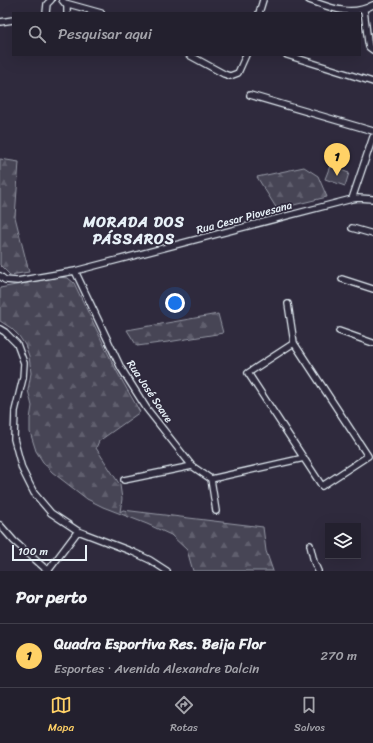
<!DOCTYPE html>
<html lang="pt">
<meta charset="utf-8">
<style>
:root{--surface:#23202e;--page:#2f2d3a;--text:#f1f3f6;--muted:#a3a3aa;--line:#403e4a;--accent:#ffd166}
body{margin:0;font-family:Sriracha,sans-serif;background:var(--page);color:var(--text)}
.controls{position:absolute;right:12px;bottom:12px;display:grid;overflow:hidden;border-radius:0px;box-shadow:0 4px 16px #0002}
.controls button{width:36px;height:36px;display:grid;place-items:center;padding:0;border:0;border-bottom:1px solid var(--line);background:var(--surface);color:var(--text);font:20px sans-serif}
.scale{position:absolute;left:12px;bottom:10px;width:75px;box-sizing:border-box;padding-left:4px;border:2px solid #e8f1f8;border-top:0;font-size:11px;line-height:14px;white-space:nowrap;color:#e8f1f8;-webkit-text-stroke:3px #2f2a3d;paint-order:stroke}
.you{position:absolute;left:175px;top:303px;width:14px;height:14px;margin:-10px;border:3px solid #fff;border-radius:50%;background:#1a73e8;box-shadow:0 0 0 6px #1a73e833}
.badge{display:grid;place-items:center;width:26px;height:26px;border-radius:50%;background:var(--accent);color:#111;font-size:13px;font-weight:700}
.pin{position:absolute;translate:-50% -33px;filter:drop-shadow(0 1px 2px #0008)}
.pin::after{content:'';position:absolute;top:21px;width:14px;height:12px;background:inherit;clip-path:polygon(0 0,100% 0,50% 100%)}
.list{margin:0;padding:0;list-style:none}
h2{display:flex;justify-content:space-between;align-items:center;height:52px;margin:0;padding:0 16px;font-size:17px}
h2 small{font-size:13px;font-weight:400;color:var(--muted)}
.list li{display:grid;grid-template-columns:26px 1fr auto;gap:12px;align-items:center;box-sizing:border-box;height:64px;padding:0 16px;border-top:1px solid var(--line)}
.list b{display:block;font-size:15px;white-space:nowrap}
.list p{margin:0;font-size:13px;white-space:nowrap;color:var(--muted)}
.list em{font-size:13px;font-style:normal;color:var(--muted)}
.icon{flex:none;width:22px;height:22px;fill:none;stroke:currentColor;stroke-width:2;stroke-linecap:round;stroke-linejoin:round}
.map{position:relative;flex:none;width:373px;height:571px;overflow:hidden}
.search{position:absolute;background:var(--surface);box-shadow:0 4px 16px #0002;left:12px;right:12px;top:12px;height:44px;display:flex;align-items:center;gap:10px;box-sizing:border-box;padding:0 14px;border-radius:0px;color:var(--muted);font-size:15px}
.sheet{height:116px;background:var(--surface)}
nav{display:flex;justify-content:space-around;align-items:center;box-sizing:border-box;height:56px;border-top:1px solid var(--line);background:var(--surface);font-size:11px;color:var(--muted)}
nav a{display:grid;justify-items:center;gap:2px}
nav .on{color:var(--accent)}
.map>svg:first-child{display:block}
.forest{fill:url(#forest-firs);stroke:#979aa6}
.pitch{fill:#464455;stroke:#979aa6}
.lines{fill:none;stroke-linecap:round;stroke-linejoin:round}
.street-casing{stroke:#e8f1f8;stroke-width:8}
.street{stroke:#2f2a3d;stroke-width:5.5}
.labels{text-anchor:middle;stroke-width:3.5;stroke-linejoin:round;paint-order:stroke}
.street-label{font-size:11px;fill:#e8f1f8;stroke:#2f2a3d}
.district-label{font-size:15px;font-weight:bold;letter-spacing:1px;fill:#e8f1f8;stroke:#2f2a3d}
</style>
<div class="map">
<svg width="373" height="571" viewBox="0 0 373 571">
<defs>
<pattern id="forest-firs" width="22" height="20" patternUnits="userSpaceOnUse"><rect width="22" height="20" fill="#464455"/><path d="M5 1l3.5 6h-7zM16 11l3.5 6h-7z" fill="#615f6e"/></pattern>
</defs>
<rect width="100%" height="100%" fill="#2f2a3d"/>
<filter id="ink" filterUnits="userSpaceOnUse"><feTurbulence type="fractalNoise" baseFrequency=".025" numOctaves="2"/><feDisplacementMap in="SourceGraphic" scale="8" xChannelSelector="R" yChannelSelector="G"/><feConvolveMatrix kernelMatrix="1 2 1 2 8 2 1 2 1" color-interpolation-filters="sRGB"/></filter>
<g filter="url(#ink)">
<path class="forest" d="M0,159L19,162L15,217L29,272L10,275L0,265Z
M304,167L318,176L327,197L277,209L257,177Z
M58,277L68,278L74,283L116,370L140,412L99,441L96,448L120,485L122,499L120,512L123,510L263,527L266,551L273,571H193L187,550L171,535L147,524L103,507L87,499L52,472L43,462L36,451L30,432V419L32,406L28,390L31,373L29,356L25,345L19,336L11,328L0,321V288Z
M218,314L223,333L168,342L137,346L127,330Z"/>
<path class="pitch" d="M330,166L349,173L345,186L325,179Z"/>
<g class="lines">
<defs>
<path id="street" d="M62,0L67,6V13
M309,0C331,8 351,17 373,5
M65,3L101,13
M364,10L368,42L369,47L373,50
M46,13L47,4L51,0
M259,13L263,0
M0,22L13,20
M189,55L224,74L230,76L238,73L246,55
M287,55L373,82
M250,95L373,131
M352,199L373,137
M352,228L373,234
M75,271L121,368L147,409L192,466L211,479L216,511
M0,276L5,280L17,281L75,271L352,199L358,198L373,199
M342,279L373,289
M288,304L294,343L368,456L322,486L248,373L294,343
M0,329L5,332L17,344L24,363L23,378L15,411L14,439L22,469L34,493L51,513L78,531L133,552L150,560L167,571
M339,331L373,343
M211,479L304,458
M124,480L192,466
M0,525L14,541L48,571L78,531
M310,545L314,562L318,571"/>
</defs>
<use href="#street" class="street-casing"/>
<use href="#street" class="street"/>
</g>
</g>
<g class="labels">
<g class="street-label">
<text transform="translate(244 217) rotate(-15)" y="4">Rua Cesar Piovesana</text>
<text transform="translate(150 391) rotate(56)" y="4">Rua José Soave</text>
</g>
<g class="district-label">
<text x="134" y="227">MORADA DOS<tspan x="134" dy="17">PÁSSAROS</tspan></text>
</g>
</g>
</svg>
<div class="controls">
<button><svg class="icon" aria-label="layers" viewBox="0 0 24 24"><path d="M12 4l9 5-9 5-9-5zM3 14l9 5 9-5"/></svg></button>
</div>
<div class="scale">100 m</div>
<div class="you"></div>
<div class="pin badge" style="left:337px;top:176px">1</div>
<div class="search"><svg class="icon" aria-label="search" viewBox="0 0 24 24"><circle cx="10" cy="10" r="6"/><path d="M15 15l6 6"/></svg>Pesquisar aqui</div>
</div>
<section class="sheet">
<h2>Por perto<small></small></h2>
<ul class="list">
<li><span class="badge">1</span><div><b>Quadra Esportiva Res. Beija Flor</b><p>Esportes · Avenida Alexandre Dalcin</p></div><em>270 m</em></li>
</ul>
</section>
<nav>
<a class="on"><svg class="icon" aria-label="map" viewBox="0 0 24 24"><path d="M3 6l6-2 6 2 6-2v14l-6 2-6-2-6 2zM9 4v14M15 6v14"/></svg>Mapa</a>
<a><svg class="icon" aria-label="directions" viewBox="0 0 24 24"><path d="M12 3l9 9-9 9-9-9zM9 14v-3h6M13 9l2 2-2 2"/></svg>Rotas</a>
<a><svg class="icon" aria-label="saved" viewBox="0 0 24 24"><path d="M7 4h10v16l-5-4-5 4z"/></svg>Salvos</a>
</nav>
